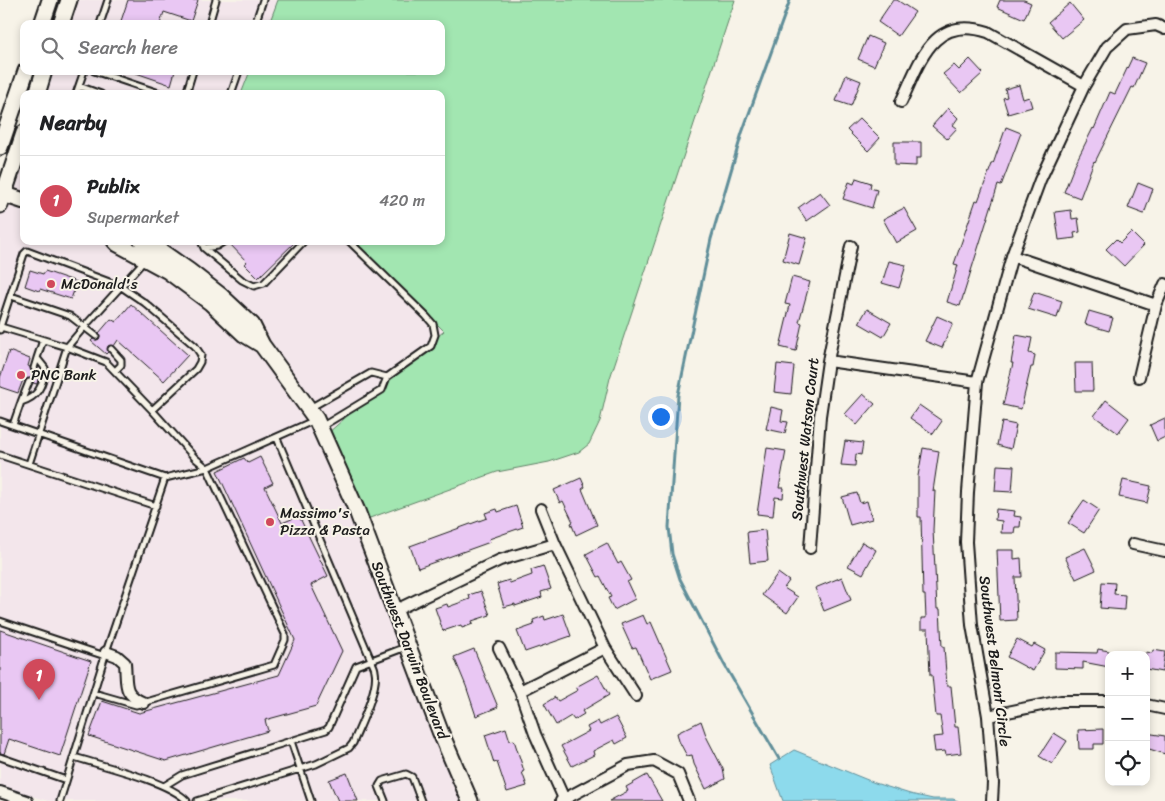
<!DOCTYPE html>
<meta charset="utf-8">
<style>
:root{--surface:#fff;--page:#f6f6f6;--text:#202124;--muted:#757577;--line:#e0e0e0;--accent:#d1495b}
body{margin:0;font-family:Sriracha,sans-serif;background:var(--page);color:var(--text)}
.controls{position:absolute;right:15px;bottom:15px;display:grid;overflow:hidden;border-radius:10px;box-shadow:0 2px 8px #0003}
.controls button{width:45px;height:45px;display:grid;place-items:center;padding:0;border:0;border-bottom:1px solid var(--line);background:var(--surface);color:var(--text);font:25px sans-serif}
.you{position:absolute;left:660px;top:416px;width:18px;height:18px;margin:-12px;border:4px solid #fff;border-radius:50%;background:#1a73e8;box-shadow:0 0 0 8px #1a73e833}
.badge{display:grid;place-items:center;width:32px;height:32px;border-radius:50%;background:var(--accent);color:#fff;font-size:16px;font-weight:700}
.pin{position:absolute;translate:-50% -41px;filter:drop-shadow(0 1px 2px #0008)}
.pin::after{content:'';position:absolute;top:26px;width:18px;height:15px;background:inherit;clip-path:polygon(0 0,100% 0,50% 100%)}
.list{margin:0;padding:0;list-style:none}
h2{display:flex;justify-content:space-between;align-items:center;height:65px;margin:0;padding:0 20px;font-size:21px}
h2 small{font-size:16px;font-weight:400;color:var(--muted)}
.list li{display:grid;grid-template-columns:32px 1fr auto;gap:15px;align-items:center;box-sizing:border-box;height:90px;padding:0 20px;border-top:1px solid var(--line)}
.list b{display:block;font-size:19px;white-space:nowrap}
.list p{margin:0;font-size:16px;white-space:nowrap;color:var(--muted)}
.list em{font-size:16px;font-style:normal;color:var(--muted)}
.icon{flex:none;width:28px;height:28px;fill:none;stroke:currentColor;stroke-width:2;stroke-linecap:round;stroke-linejoin:round}
.map{position:relative;flex:none;width:1165px;height:801px;overflow:hidden}
.search{position:absolute;background:var(--surface);box-shadow:0 2px 8px #0003;left:20px;top:20px;width:425px;height:55px;display:flex;align-items:center;gap:12px;box-sizing:border-box;padding:0 18px;border-radius:10px;color:var(--muted);font-size:19px}
.panel{position:absolute;background:var(--surface);box-shadow:0 2px 8px #0003;left:20px;top:90px;width:425px;height:155px;border-radius:10px}
.map>svg:first-child{display:block}
.built{fill:#f3e6eb}
.green{fill:#a2e6b1;stroke:#5f8166}
.water{fill:#8ddaec;stroke:#608e99}
.lines{fill:none;stroke-linecap:round;stroke-linejoin:round}
.stream{stroke:#608e99;stroke-width:3}
.building{fill:#e9c7f3;stroke:#1c1c1c}
.lane-casing{stroke:#1c1c1c;stroke-width:9}
.street-casing{stroke:#1c1c1c;stroke-width:14}
.secondary-casing{stroke:#1c1c1c;stroke-width:19}
.lane{stroke:#f7f3e8;stroke-width:5}
.street{stroke:#f7f3e8;stroke-width:10}
.secondary{stroke:#f7f3e8;stroke-width:15}
.poi-dot{fill:#d1495b;stroke:#f7f3e8;stroke-width:2}
.labels{text-anchor:middle;stroke-width:4;stroke-linejoin:round;paint-order:stroke}
.poi-label{font-size:15px;fill:#1c1c1c;stroke:#f7f3e8;text-anchor:start}
.street-label{font-size:15px;fill:#1c1c1c;stroke:#f7f3e8}
</style>
<div class="map">
<svg width="1165" height="801" viewBox="0 0 1165 801">
<rect width="100%" height="100%" fill="#f7f3e8"/>
<filter id="ink" filterUnits="userSpaceOnUse"><feTurbulence type="fractalNoise" baseFrequency=".02" numOctaves="2"/><feDisplacementMap in="SourceGraphic" scale="10" xChannelSelector="R" yChannelSelector="G"/><feConvolveMatrix kernelMatrix="1 2 1 2 8 2 1 2 1" color-interpolation-filters="sRGB"/></filter>
<g filter="url(#ink)">
<path class="built" d="M75,0H278L269,24H67Z
M50,71H250L241,94H43Z
M24,151V194L11,190Z
M6,201L24,207V241H107L115,250L165,277L207,308L258,349L311,423L352,513L464,801H48L0,786V216Z
M156,241H354L444,331L328,432L269,344V342Z"/>
<path class="green" d="M278,0H735L610,378L600,421L589,444L579,452L549,462L497,472L367,519L328,433L444,331L354,241H441V94H241L250,71H441V24H269Z"/>
<path class="water" d="M794,750L875,783L910,794L933,799H953L958,801H783L770,765Z"/>
<g class="lines">
<path class="stream" d="M779,759L724,664L680,579L672,554L669,527L678,395L711,239L742,133L790,0"/>
</g>
<path class="building" d="M128,0H198L191,21L164,12L160,24H120Z
M893,0H897L915,12L898,36L878,22Z
M1000,0H1024L1031,3L1024,19L997,7Z
M1070,3L1084,20L1062,38L1048,22Z
M868,36L884,43L874,66L858,59Z
M1132,58L1145,63L1134,88L1132,87L1095,162L1094,161L1080,198L1064,192L1075,164L1093,128L1094,129L1110,92L1115,94Z
M970,59L983,73L961,93L943,74L954,65L959,70Z
M136,71H175L171,85L136,73Z
M846,75L861,81L851,106L836,101Z
M1019,85L1023,99L1029,97L1032,107L1008,114L1003,98L1007,97L1005,89Z
M948,108L958,118L953,125L957,128L947,139L932,126Z
M860,118L880,138L868,151L847,130Z
M1006,127L1021,133L1001,186L998,185L960,306L947,302L958,265L954,264L963,238L976,200L978,201L992,164H993Z
M894,142H921V158H916V166L894,165Z
M856,178L871,183L870,188L877,190L872,208L843,199L849,182L854,184Z
M1138,183L1153,189L1144,214L1128,208Z
M820,192L830,205L807,221L798,208Z
M904,208L917,231L896,243L883,219Z
M1071,210L1072,219L1078,218L1080,232L1074,233L1075,238L1059,240L1055,212Z
M1131,232L1144,245L1124,266L1106,249L1116,239L1120,243Z
M790,233L807,238L799,265L783,260Z
M229,241H296L258,278L244,264L247,262L229,243Z
M889,261L906,265L899,288L882,283Z
M30,270L43,274L45,271L77,282L71,299L40,289L39,291L25,286Z
M792,277L810,282L799,322L802,323L796,351L780,347L790,305L785,304Z
M1034,292L1062,301L1057,318L1028,309Z
M131,304L188,355L164,381L118,340L114,346H108V352L106,354L91,341L93,339L96,340L99,339L100,336L99,333L111,319L116,322Z
M867,309L891,323L883,337L859,323Z
M1089,311L1113,318L1109,331L1085,324Z
M937,316L953,323L942,348L925,341Z
M1016,335L1032,338L1029,353L1035,355L1033,367H1031L1021,409L1003,405L1013,363H1011Z
M9,351L30,359L28,366L30,367L31,371L35,372L38,370L40,371L37,384L33,383V380L30,378L25,381L23,380L18,393L0,387V378Z
M1075,363H1092L1093,391H1076Z
M777,364L794,366L791,394L774,392Z
M863,394L875,404L857,425L845,414Z
M1106,400L1129,418L1118,433L1094,416Z
M919,405L942,421L933,434L910,418Z
M771,407L783,410L781,421L788,422L785,433L766,429Z
M1165,418V437L1157,441L1150,425Z
M1002,422L1016,425L1011,449L997,445Z
M845,441L863,443L861,455L856,454L855,466L841,465Z
M767,448L786,451L779,488H784L783,498L775,497L773,516L757,514Z
M923,448L939,451L933,491H935L933,530L937,609H940L942,647H944L947,686H951L955,727H958L961,753L946,755L945,751L935,752L933,737L943,736L940,716H936L932,675H930L928,629H921V618H926L925,595H923L921,517H918V476Z
M260,457L273,483L265,487L282,523L299,516L328,576L311,585L342,651L316,706L265,720L268,731L166,761L89,736L102,701L139,713L279,675L295,640L217,471L244,458L248,463Z
M997,465L1014,466L1012,492L995,491Z
M581,478L585,487L582,489L597,525L576,535L571,523L573,522L563,501L560,503L554,490Z
M1123,480L1151,486L1147,503L1119,497Z
M857,493L860,503L867,501L872,519L850,525L842,497Z
M1084,500L1099,510L1084,533L1068,523Z
M516,506L523,527L489,539L490,542L418,568L410,546L487,518L485,513L497,509L498,512Z
M996,509L1015,511L1014,516L1021,517L1020,527H1015L1014,533H1001L1002,521L995,520Z
M765,530L768,561L750,563L747,532Z
M862,542L876,550L863,574L848,566Z
M607,543L618,564L621,562L631,580L627,582L635,599L614,610L608,598L611,597L600,576L598,577L586,554Z
M1085,548L1096,570L1076,579L1065,557Z
M997,550H1014V559L1021,558L1022,577H1015L1017,620L1000,621Z
M543,566L551,589L541,592L542,597L515,606V604L504,607L497,584L509,580L510,583L532,575L531,570Z
M778,573L789,581L784,588L798,597L787,613L762,595Z
M842,577L851,600L824,611L815,588Z
M1102,582L1115,583L1114,594L1125,595L1124,610L1100,608Z
M481,591L490,615L472,621L473,624L462,628L461,625L443,631L435,608L447,604L448,607L470,599L469,595Z
M563,614L571,636L525,652L517,631L534,625L533,620L544,616L545,620Z
M643,615L647,624L651,622L672,670L650,679L636,647L632,648L621,624Z
M0,630L91,661L60,756L9,739L4,754L0,753Z
M1017,639L1032,647L1034,644L1045,650L1033,671L1007,657Z
M474,649L498,707L476,716L466,686L454,657Z
M1098,649L1109,651V667L1083,662V669L1055,668V652L1097,653Z
M1153,650L1165,652L1162,672L1146,669V652L1152,653Z
M598,675L609,695L582,711L584,714L574,720L571,716L556,725L544,704L555,697L558,701L578,690L576,687Z
M616,717L627,738L616,744L614,740L593,751L594,755L572,766L561,746L589,731L587,727L598,721L600,725Z
M701,721L707,738L723,769L725,779L706,789L694,764L692,755L687,756L679,741L677,733Z
M506,728L510,741L514,740L524,771L522,772L527,786L507,792L497,762L494,763L485,735Z
M1103,729V744H1094V749H1079L1078,730Z
M1054,733L1067,741L1052,764L1039,756Z
M1146,733L1165,736V754L1146,748Z
M347,773L358,801H338L329,780Z
M647,775L662,801H609L628,791L626,787Z"/>
<g class="lines">
<defs>
<path id="lane" d="M100,24L108,0
M209,24L216,0
M255,24L263,0
M94,71L162,94
M79,86L101,94
M76,94L84,71
M186,94L193,71
M231,94L239,71
M201,241L204,248L242,280L254,286L264,283L304,241
M204,248L217,246L225,241
M11,296L70,316L96,336
M0,327L24,254L27,251L120,286L145,303L195,346L201,355L200,362L196,369L152,410
M0,330L1,327L67,347L106,362L152,410L195,458L207,468L285,634V640L274,665L136,705L94,693
M111,349L121,360V365L115,371
M34,368L37,358
M21,402L29,382
M310,408L371,373L387,377
M0,421L165,478L207,468L315,420
M13,425L21,402C38,397 43,386 45,368L37,358L43,340
M321,427L382,390L387,377L431,346L435,335L433,324L426,316L349,241
M0,455L156,506
M29,464L67,347L85,326L144,261
M0,621L105,656
M291,741L311,801
M0,757L66,780
M74,757C103,766 168,781 187,801
M164,786L182,775L326,730L329,727L356,666L406,647
M60,801L106,652L165,478
M197,801L316,764L349,748L353,743C360,726 379,688 375,671C375,667 372,663 371,660L277,438
M385,801L379,786L382,781L406,774L412,777L421,801"/>
<path id="street" d="M901,102C920,62 932,14 988,32L1084,86
M1012,256L1156,305
M828,361L977,382
M1139,377L1156,305L1165,284
M541,509L555,544L605,648L636,696
M1133,544L1165,551
M810,548L820,416L828,361L851,246
M396,610L500,560L555,544
M499,648L520,691L535,734L565,801
M106,652L117,656L125,663C127,684 122,694 144,703
M520,691L605,648
M1146,705L1165,709
M988,716L1061,701H1109
M0,792L27,801
M561,801L628,765L654,761L678,774L689,801
M992,801L993,783L988,716L972,625L966,542L968,492L977,382L1012,256L1040,180L1084,86L1107,47L1127,29L1156,25L1165,29"/>
<path id="secondary" d="M42,24L50,0
M61,24L69,0
M37,94L44,71
M0,147L26,71
M0,193L24,201
M0,205L24,133
M115,241L118,244L168,271L211,303L244,334L262,345
M142,241L159,250L189,271L221,296L252,325L262,345L316,419L357,511L440,731L470,801"/>
</defs>
<use href="#lane" class="lane-casing"/>
<use href="#street" class="street-casing"/>
<use href="#secondary" class="secondary-casing"/>
<use href="#lane" class="lane"/>
<use href="#street" class="street"/>
<use href="#secondary" class="secondary"/>
</g>
</g>
<g class="poi-dot">
<circle cx="51" cy="284" r="5"/>
<circle cx="21" cy="375" r="5"/>
<circle cx="270" cy="522" r="5"/>
</g>
<g class="labels">
<g class="poi-label">
<text x="61" y="289">McDonald's</text>
<text x="31" y="380">PNC Bank</text>
<text x="280" y="518">Massimo's<tspan x="280" dy="17">Pizza &amp; Pasta</tspan></text>
</g>
<g class="street-label">
<text transform="translate(805 439) rotate(-84)" y="5">Southwest Watson Court</text>
<text transform="translate(410 650) rotate(69)" y="5">Southwest Darwin Boulevard</text>
<text transform="translate(995 661) rotate(83)" y="5">Southwest Belmont Circle</text>
</g>
</g>
</svg>
<div class="controls">
<button>+</button>
<button>−</button>
<button><svg class="icon" aria-label="locate" viewBox="0 0 24 24"><circle cx="12" cy="12" r="6"/><path d="M12 2v4M12 18v4M2 12h4M18 12h4"/></svg></button>
</div>
<div class="you"></div>
<div class="pin badge" style="left:39px;top:700px">1</div>
<div class="search"><svg class="icon" aria-label="search" viewBox="0 0 24 24"><circle cx="10" cy="10" r="6"/><path d="M15 15l6 6"/></svg>Search here</div>
<section class="panel">
<h2>Nearby<small></small></h2>
<ul class="list">
<li><span class="badge">1</span><div><b>Publix</b><p>Supermarket</p></div><em>420 m</em></li>
</ul>
</section>
</div>
